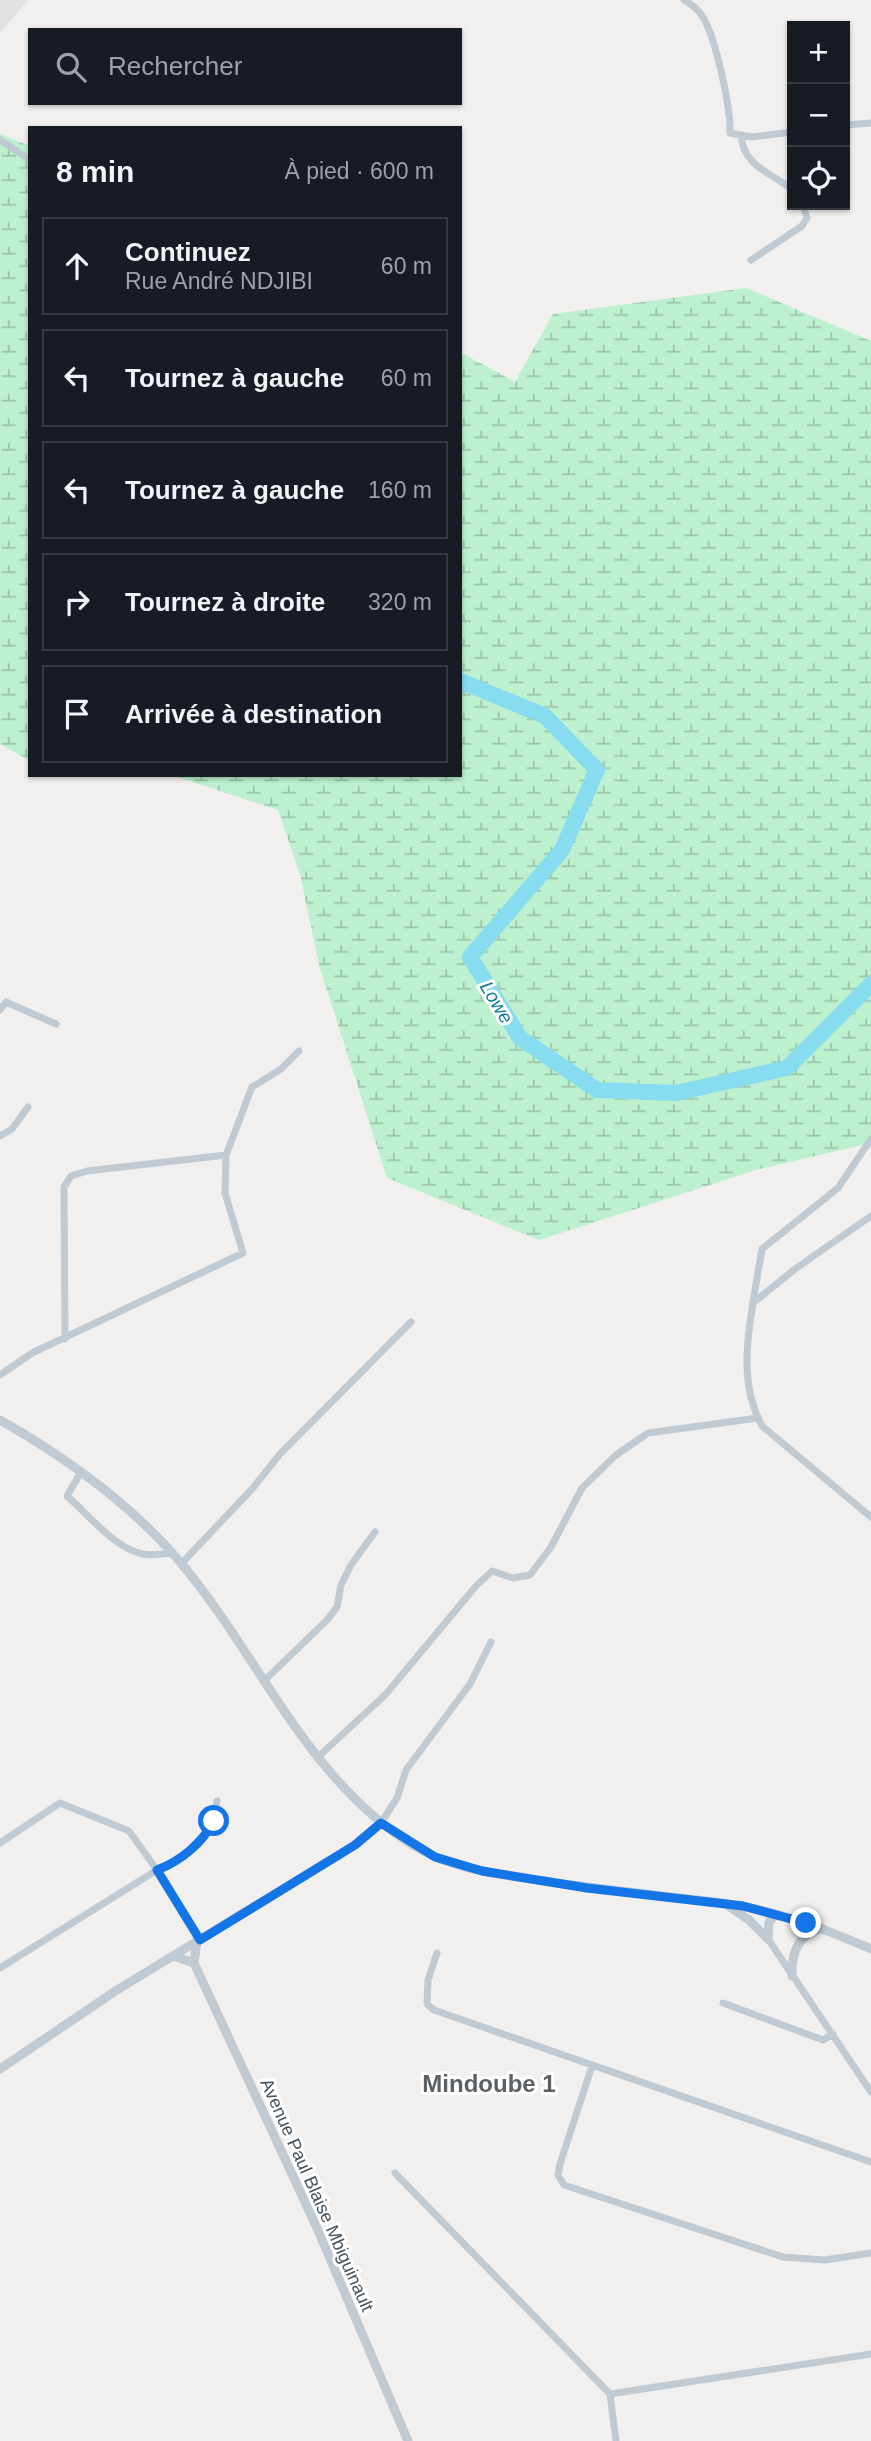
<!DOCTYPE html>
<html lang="fr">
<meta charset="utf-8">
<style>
:root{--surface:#171b24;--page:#20242c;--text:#f1f3f6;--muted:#9ea1a6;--line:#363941}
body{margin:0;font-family:Helvetica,sans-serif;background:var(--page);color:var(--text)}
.controls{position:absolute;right:21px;top:21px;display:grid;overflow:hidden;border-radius:0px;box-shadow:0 2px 5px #0004}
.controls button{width:63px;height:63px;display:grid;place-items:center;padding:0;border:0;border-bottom:2px solid var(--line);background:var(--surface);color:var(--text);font:35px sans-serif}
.stop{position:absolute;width:21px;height:21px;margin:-16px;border:5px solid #1475e7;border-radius:50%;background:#fff}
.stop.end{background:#1475e7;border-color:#fff;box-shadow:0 2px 7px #0008}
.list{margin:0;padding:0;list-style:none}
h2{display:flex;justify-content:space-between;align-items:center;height:91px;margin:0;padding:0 28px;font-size:30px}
h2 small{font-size:23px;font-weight:400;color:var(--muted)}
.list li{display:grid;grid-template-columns:46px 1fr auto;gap:21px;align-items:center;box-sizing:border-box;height:98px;margin:0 14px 14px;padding:0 14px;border:2px solid var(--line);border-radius:0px}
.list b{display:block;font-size:26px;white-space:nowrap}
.list p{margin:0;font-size:23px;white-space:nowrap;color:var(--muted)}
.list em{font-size:23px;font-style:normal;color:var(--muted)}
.icon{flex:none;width:38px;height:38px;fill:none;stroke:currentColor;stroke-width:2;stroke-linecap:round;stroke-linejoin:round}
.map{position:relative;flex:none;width:871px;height:2441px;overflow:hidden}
.search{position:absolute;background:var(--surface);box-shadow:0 2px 5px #0004;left:28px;top:28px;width:434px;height:77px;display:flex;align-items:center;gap:18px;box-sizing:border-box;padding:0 24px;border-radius:0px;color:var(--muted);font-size:26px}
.panel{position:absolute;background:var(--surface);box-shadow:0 2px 5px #0004;left:28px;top:126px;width:434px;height:651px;border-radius:0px}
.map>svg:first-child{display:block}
.education{fill:#e3e0e1}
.wetland{fill:url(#wetland-marsh)}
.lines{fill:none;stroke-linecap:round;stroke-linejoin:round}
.river{stroke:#88dcef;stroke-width:16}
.minor{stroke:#bfcad2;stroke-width:7}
.tertiary{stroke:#bfcad2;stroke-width:9}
.route{stroke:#1475e7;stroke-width:9}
.labels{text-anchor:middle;stroke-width:6;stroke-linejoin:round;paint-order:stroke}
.street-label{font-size:18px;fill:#47535d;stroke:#fff}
.water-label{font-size:19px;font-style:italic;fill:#097d97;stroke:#fff}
.district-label{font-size:24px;font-weight:bold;fill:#5b6064;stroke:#fff}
</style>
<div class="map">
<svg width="871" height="2441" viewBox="0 0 871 2441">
<defs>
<pattern id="wetland-marsh" width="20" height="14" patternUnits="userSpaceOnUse" patternTransform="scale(1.75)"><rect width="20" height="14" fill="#bcf0cf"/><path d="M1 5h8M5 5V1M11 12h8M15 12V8" fill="none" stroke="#9bc5ab"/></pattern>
</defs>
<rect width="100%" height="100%" fill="#f2efef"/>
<path class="education" d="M0,0H28L0,33Z"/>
<path class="wetland" d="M0,134L30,146V761L0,744Z
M746,288L871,341V1143L756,1170L539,1240L387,1178L319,965L300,874L278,810L171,775H460V352L515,382L553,314Z"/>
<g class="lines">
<path class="river" d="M460,681L545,716L597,770L562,850L470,957L520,1038L597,1090L676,1093L787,1068L871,984"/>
<path class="minor" d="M684,0C693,5 699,10 704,19C716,40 731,109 730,133L751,137L792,132
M845,125L871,123
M741,135C743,166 771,173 792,189
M0,140L30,160
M751,260L802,226L807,218L803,205
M0,1010L6,1002L56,1024
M0,1136L12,1129L28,1107
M871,1216L795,1269L753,1303C746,1345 741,1387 762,1426L871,1517
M753,1302L762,1249L838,1188L871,1139
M65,1339L64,1187L71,1176L87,1171L226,1155
M0,1375L32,1353L243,1253L225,1193L226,1155L252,1087L281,1069L299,1051
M81,1472L67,1496C88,1514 114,1548 143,1554C152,1556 162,1554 171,1553
M181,1564L252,1489L280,1454L411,1322
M265,1680L327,1620L337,1607L341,1585L351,1565L375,1532
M317,1758L386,1694L476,1586L492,1571L513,1578L530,1575L551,1547L582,1488L616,1455L648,1433L758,1418
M381,1823L397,1798L406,1770L470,1684L491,1642
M0,1843L60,1803L129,1831L157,1870L200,1940
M768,1939L871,2092
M437,1953L428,1980L427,2004L434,2010L871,2162
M0,1968L157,1870C189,1858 213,1834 217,1801
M723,2003L823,2040L833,2034
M592,2066L560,2164L558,2175L564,2185L783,2257L825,2260L871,2253
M395,2173L610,2394L616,2441
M610,2394L871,2354"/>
<path class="tertiary" d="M0,1420C67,1458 131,1504 181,1563C260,1657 308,1782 416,1847C451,1868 491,1873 530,1879C594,1889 658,1895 722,1903C775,1910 823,1928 871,1949
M730,1907L749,1920L768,1939
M768,1939L769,1922L776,1914
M197,1941L194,1963L317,2228L408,2441
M173,1956L194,1963
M792,1976C791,1953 798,1934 822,1928
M0,2069L117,1990L355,1845L381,1823"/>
</g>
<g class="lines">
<path class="route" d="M214,1821C202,1843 181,1861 157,1870L200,1940L355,1845L381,1823L435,1857L482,1871L587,1888L743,1906L806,1923"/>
</g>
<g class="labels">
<g class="street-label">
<text transform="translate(317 2195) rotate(66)" y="6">Avenue Paul Blaise Mbiguinault</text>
</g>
<g class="water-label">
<text transform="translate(497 1002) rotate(59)" y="7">Lowe</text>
</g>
<g class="district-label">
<text x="489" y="2092">Mindoube 1</text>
</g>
</g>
</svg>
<div class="controls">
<button>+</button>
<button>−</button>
<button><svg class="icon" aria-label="locate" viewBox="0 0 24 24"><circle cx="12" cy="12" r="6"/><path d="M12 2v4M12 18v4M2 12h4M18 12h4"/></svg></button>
</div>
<div class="stop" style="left:214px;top:1821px"></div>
<div class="stop end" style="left:806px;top:1923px"></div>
<div class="search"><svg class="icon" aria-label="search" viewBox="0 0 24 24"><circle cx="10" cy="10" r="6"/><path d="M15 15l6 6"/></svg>Rechercher</div>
<section class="panel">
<h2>8 min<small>À pied · 600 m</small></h2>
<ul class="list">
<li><svg class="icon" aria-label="ahead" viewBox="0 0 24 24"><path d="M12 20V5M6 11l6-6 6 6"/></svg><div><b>Continuez</b><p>Rue André NDJIBI</p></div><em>60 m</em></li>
<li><svg class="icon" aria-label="left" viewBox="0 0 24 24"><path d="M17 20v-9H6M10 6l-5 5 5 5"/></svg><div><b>Tournez à gauche</b></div><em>60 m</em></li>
<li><svg class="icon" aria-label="left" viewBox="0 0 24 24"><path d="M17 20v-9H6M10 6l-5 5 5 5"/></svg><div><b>Tournez à gauche</b></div><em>160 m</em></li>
<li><svg class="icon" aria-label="right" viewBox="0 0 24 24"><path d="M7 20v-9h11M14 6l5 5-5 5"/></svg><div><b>Tournez à droite</b></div><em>320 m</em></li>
<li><svg class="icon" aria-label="arrive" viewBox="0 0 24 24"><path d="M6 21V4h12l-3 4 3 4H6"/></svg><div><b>Arrivée à destination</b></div></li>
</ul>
</section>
</div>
